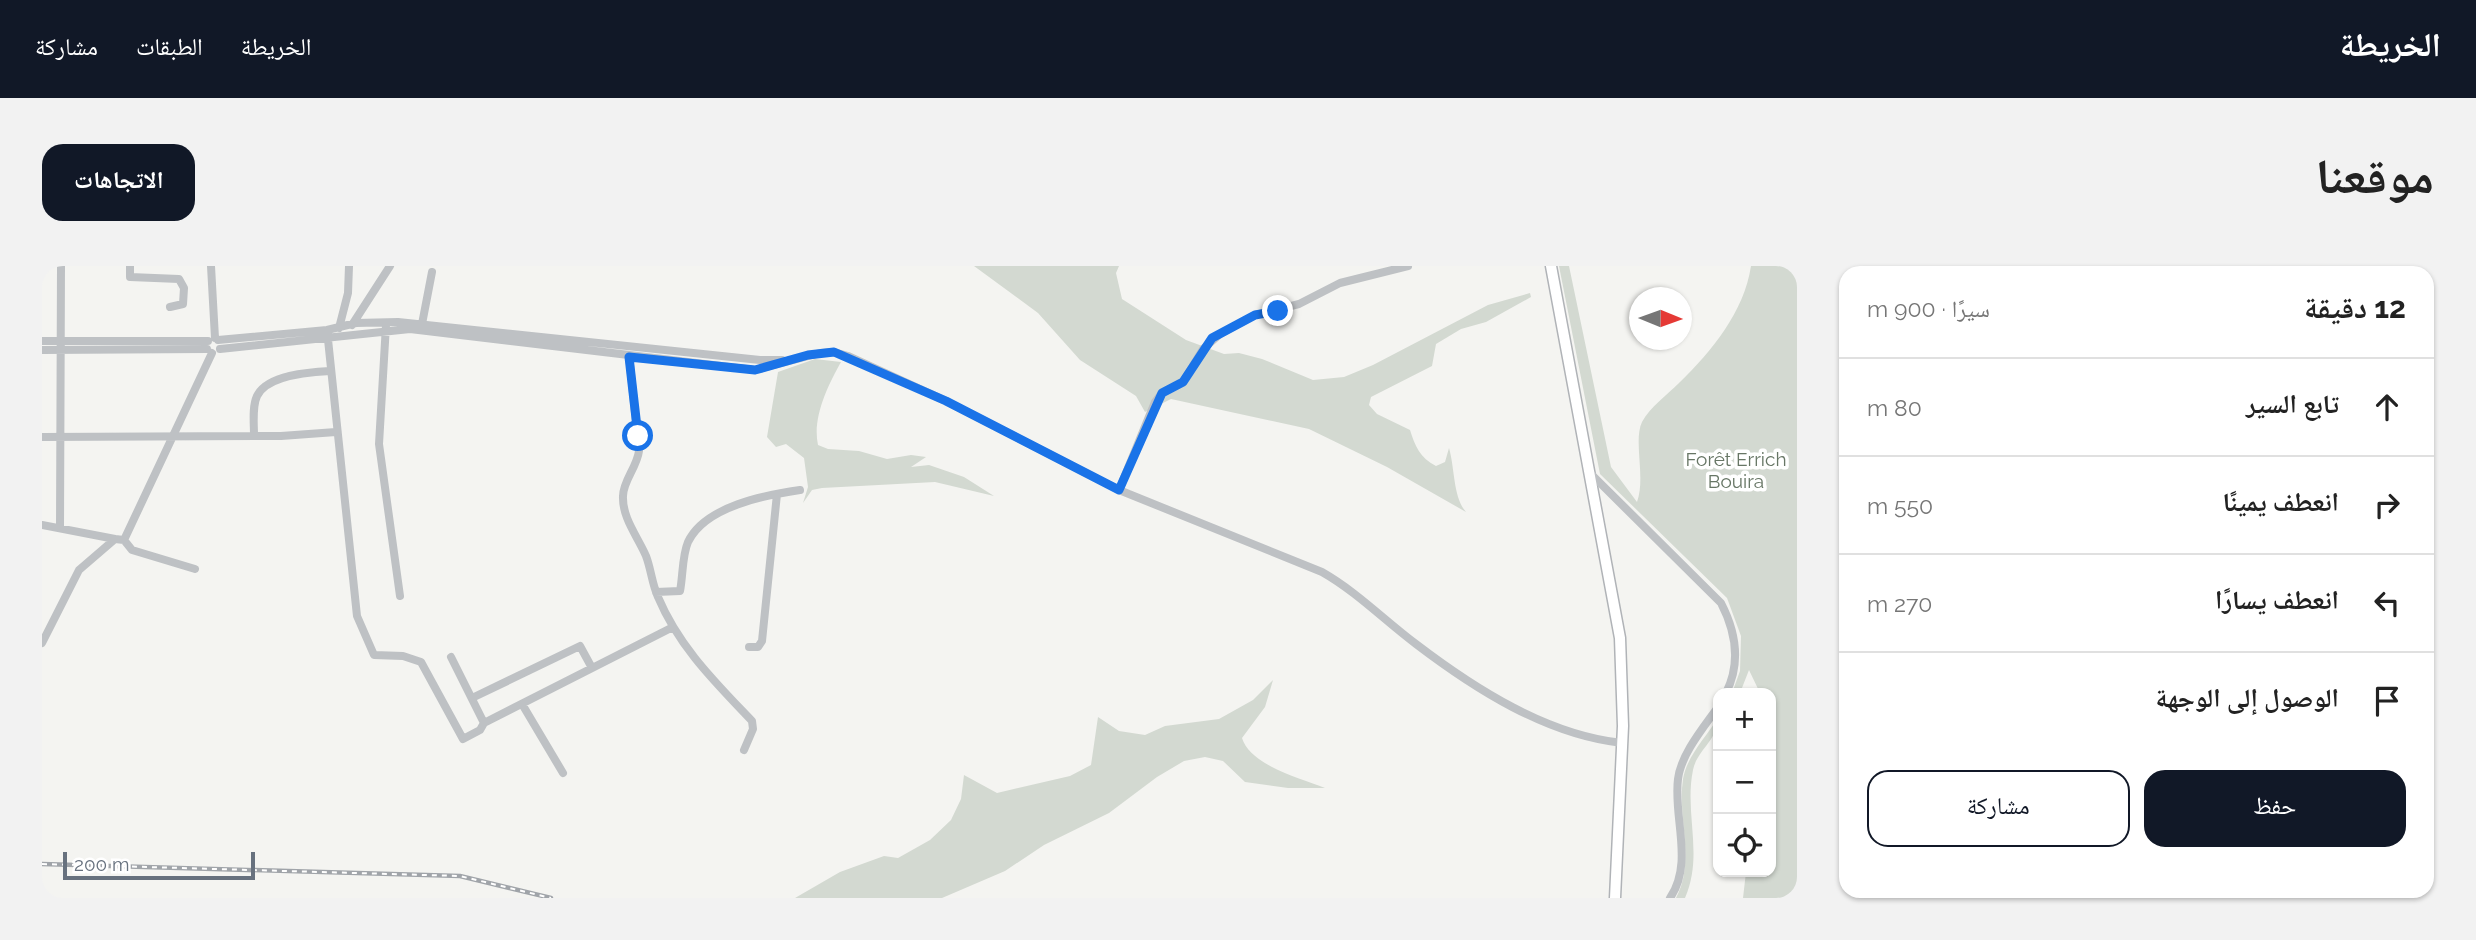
<!DOCTYPE html>
<html lang="ar">
<meta charset="utf-8">
<style>
:root{--surface:#fff;--page:#f2f2f2;--text:#222;--muted:#767676;--line:#e0e0e0;--accent:#111827}
body{margin:0;font-family:Raleway,"Noto Naskh Arabic",sans-serif;background:var(--page);color:var(--text);direction:rtl}
.controls{position:absolute;right:21px;bottom:21px;display:grid;overflow:hidden;border-radius:14px;box-shadow:0 2px 5px #0004}
.controls button{width:63px;height:63px;display:grid;place-items:center;padding:0;border:0;border-bottom:2px solid var(--line);background:var(--surface);color:var(--text);font:35px sans-serif}
.compass{position:absolute;left:1587px;top:21px;width:63px;height:63px;border-radius:50%;background:var(--surface);box-shadow:0 2px 5px #0004;rotate:91deg}
.scale{position:absolute;left:21px;bottom:18px;width:192px;box-sizing:border-box;padding-left:7px;border:4px solid #67717e;border-top:0;font-size:19px;line-height:24px;white-space:nowrap;color:#67717e;-webkit-text-stroke:5px #fff;paint-order:stroke}
.stop{position:absolute;width:21px;height:21px;margin:-16px;border:5px solid #1a73e8;border-radius:50%;background:#fff}
.stop.end{background:#1a73e8;border-color:#fff;box-shadow:0 2px 7px #0008}
.list{margin:0;padding:0;list-style:none}
h2{display:flex;justify-content:space-between;align-items:center;height:91px;margin:0;padding:0 28px;font-size:30px}
h2 small{font-size:23px;font-weight:400;color:var(--muted)}
.list li{display:grid;grid-template-columns:46px 1fr auto;gap:21px;align-items:center;box-sizing:border-box;height:98px;padding:0 28px;border-top:2px solid var(--line)}
.list b{display:block;font-size:26px;white-space:nowrap}
.list em{font-size:23px;font-style:normal;color:var(--muted)}
.actions{display:flex;gap:14px;padding:21px 28px}
.actions a{flex:1;padding:16px 0;border:2px solid var(--accent);border-radius:21px;text-align:center;font-size:24px;color:var(--accent)}
.actions .main{background:var(--accent);color:#fff}
.icon{flex:none;width:38px;height:38px;fill:none;stroke:currentColor;stroke-width:2;stroke-linecap:round;stroke-linejoin:round}
.map{position:relative;flex:none;width:1755px;height:632px;overflow:hidden;direction:ltr;border-radius:21px}
header{display:flex;align-items:center;gap:42px;box-sizing:border-box;height:98px;padding:0 35px;background:var(--accent);color:#fff}
header strong{font-size:33px}
nav{display:flex;gap:38px;margin-inline-start:auto;font-size:24px}
.intro{display:flex;align-items:center;justify-content:space-between;box-sizing:border-box;height:168px;padding:0 42px}
h1{margin:0;font-size:49px}
.button{padding:18px 32px;border-radius:21px;background:var(--accent);color:#fff;font-size:24px;font-weight:700}
main{display:flex;gap:42px;padding:0 42px}
aside{flex:1;background:var(--surface);border-radius:21px;box-shadow:0 2px 5px #0004}
.map>svg:first-child{display:block}
.green{fill:#d3d9d1}
.lines{fill:none;stroke-linecap:round;stroke-linejoin:round}
.major-casing{stroke:#b0b3b7;stroke-width:13}
.minor{stroke:#bec1c4;stroke-width:8}
.major{stroke:#fff;stroke-width:10}
.rail-casing{stroke:#a0a4a9;stroke-width:4.5}
.rail{stroke:#fff;stroke-width:2;stroke-dasharray:5;stroke-linecap:butt}
.route{stroke:#1a73e8;stroke-width:9}
.labels{text-anchor:middle;stroke-width:7;stroke-linejoin:round;paint-order:stroke}
.park-label{font-size:19px;fill:#677665;stroke:#fff}
</style>
<header>
<strong>الخريطة</strong>
<nav><a>الخريطة</a><a>الطبقات</a><a>مشاركة</a></nav>
</header>
<div class="intro"><h1>موقعنا</h1><a class="button">الاتجاهات</a></div>
<main>
<aside>
<h2>12 دقيقة<small>سيرًا · 900 m</small></h2>
<ul class="list">
<li><svg class="icon" aria-label="ahead" viewBox="0 0 24 24"><path d="M12 20V5M6 11l6-6 6 6"/></svg><div><b>تابع السير</b></div><em>80 m</em></li>
<li><svg class="icon" aria-label="right" viewBox="0 0 24 24"><path d="M7 20v-9h11M14 6l5 5-5 5"/></svg><div><b>انعطف يمينًا</b></div><em>550 m</em></li>
<li><svg class="icon" aria-label="left" viewBox="0 0 24 24"><path d="M17 20v-9H6M10 6l-5 5 5 5"/></svg><div><b>انعطف يسارًا</b></div><em>270 m</em></li>
<li><svg class="icon" aria-label="arrive" viewBox="0 0 24 24"><path d="M6 21V4h12l-3 4 3 4H6"/></svg><div><b>الوصول إلى الوجهة</b></div></li>
</ul>
<div class="actions"><a class="main">حفظ</a><a>مشاركة</a></div>
</aside>
<div class="map">
<svg width="1755" height="632" viewBox="0 0 1755 632">
<rect width="100%" height="100%" fill="#f4f4f1"/>
<path class="green" d="M932,0H1077L1074,7L1080,33L1144,74L1182,88L1197,87L1220,93L1271,114L1302,111L1331,99L1446,39L1488,27L1489,31L1444,56L1419,63L1394,78L1390,100L1329,131L1327,139L1335,148L1368,164C1373,180 1378,192 1394,200L1403,196L1407,182C1413,203 1411,231 1424,246L1345,201L1267,163L1129,133L1103,146L1094,130L1038,94L996,47Z
M1517,0H1527L1569,201L1595,236C1604,212 1591,175 1600,156C1608,141 1625,129 1637,117C1670,85 1702,46 1709,0H1755V632H1701L1704,606H1729V508L1733,474L1729,455V427H1718L1707,404L1698,427H1690L1698,405L1699,370L1685,332L1558,208Z
M773,93L799,96C786,119 770,152 776,179L786,183L817,185L845,193L869,189L884,191L869,201L887,199L922,211L952,230L893,216L780,222L770,224L761,237L766,221L762,192L744,178L734,181L725,171L736,106Z
M1231,414L1223,441L1200,472C1209,500 1258,512 1283,522H1246L1203,516L1181,495L1163,491L1142,495L1115,511L1067,547L1002,579L963,605L900,632H753L798,606L842,590L856,592L888,574L909,554L919,533L922,509L955,527L1028,510L1049,499L1056,451L1077,465L1103,469L1123,460L1177,453L1211,434Z
M1676,452C1676,474 1655,484 1651,504C1642,548 1662,588 1643,632H1634C1654,594 1635,553 1641,513C1645,490 1664,471 1676,452Z"/>
<g class="lines">
<defs>
<path id="major" d="M1509,0L1578,372L1581,460L1573,632"/>
</defs>
<use href="#major" class="major-casing"/>
<path class="minor" d="M88,0V11L137,13L142,22L141,38L128,41
M169,0L173,72
M380,58L390,6
M310,59L348,0
M344,59L337,178L358,330
M297,62L306,27L307,0
M285,64L315,350L332,389L361,390L379,396L421,473L438,464L442,457L631,361
M176,74L285,64L314,57L356,56L718,94H740
M0,75H166
M178,83L368,63L713,104L778,87L792,86L806,90L904,135L1077,224L1280,306C1315,326 1342,354 1374,378C1433,423 1505,469 1580,477
M0,84L165,83
M587,89L597,185C595,201 581,215 581,230C580,252 596,271 604,290C609,303 610,318 616,331C637,381 673,416 710,455L711,463L702,484
M212,169C212,157 210,141 215,130C225,109 268,106 288,105
M0,171L239,170L294,166
M1549,208L1679,337C1694,366 1699,397 1684,427
M1077,224L1113,136L1120,127L1141,116L1161,83L1178,68L1213,49L1257,38L1298,17L1366,0
M0,259L73,273
M18,262L19,0
M82,274L90,284L153,303
M614,326L638,325C641,310 640,290 646,276C663,240 724,229 758,224
M0,377L37,304L73,273L82,274L170,87
M707,381H716L720,375L735,228
M409,391L442,457
M430,432L538,380L550,402
M480,438L521,507
M1628,632C1652,597 1631,551 1636,513C1639,488 1662,461 1676,441"/>
<use href="#major" class="major"/>
<defs>
<path id="rail" d="M0,598L418,610L509,632"/>
</defs>
<use href="#rail" class="rail-casing"/>
<use href="#rail" class="rail"/>
</g>
<g class="lines">
<path class="route" d="M596,170L587,91L713,104L766,89L792,86L904,135L1077,224L1120,127L1141,116L1170,72L1213,49L1236,45"/>
</g>
<g class="labels">
<g class="park-label">
<text x="1694" y="200">Forêt Errich<tspan x="1694" dy="22">Bouira</tspan></text>
</g>
</g>
</svg>
<div class="controls">
<button>+</button>
<button>−</button>
<button><svg class="icon" aria-label="locate" viewBox="0 0 24 24"><circle cx="12" cy="12" r="6"/><path d="M12 2v4M12 18v4M2 12h4M18 12h4"/></svg></button>
</div>
<svg class="compass" viewBox="-18 -18 36 36"><path d="M0-13l5 13h-10z" fill="#e53935"/><path d="M0 13l5-13h-10z" fill="#767676"/></svg>
<div class="scale">200 m</div>
<div class="stop" style="left:596px;top:170px"></div>
<div class="stop end" style="left:1236px;top:45px"></div>
</div>
</main>
